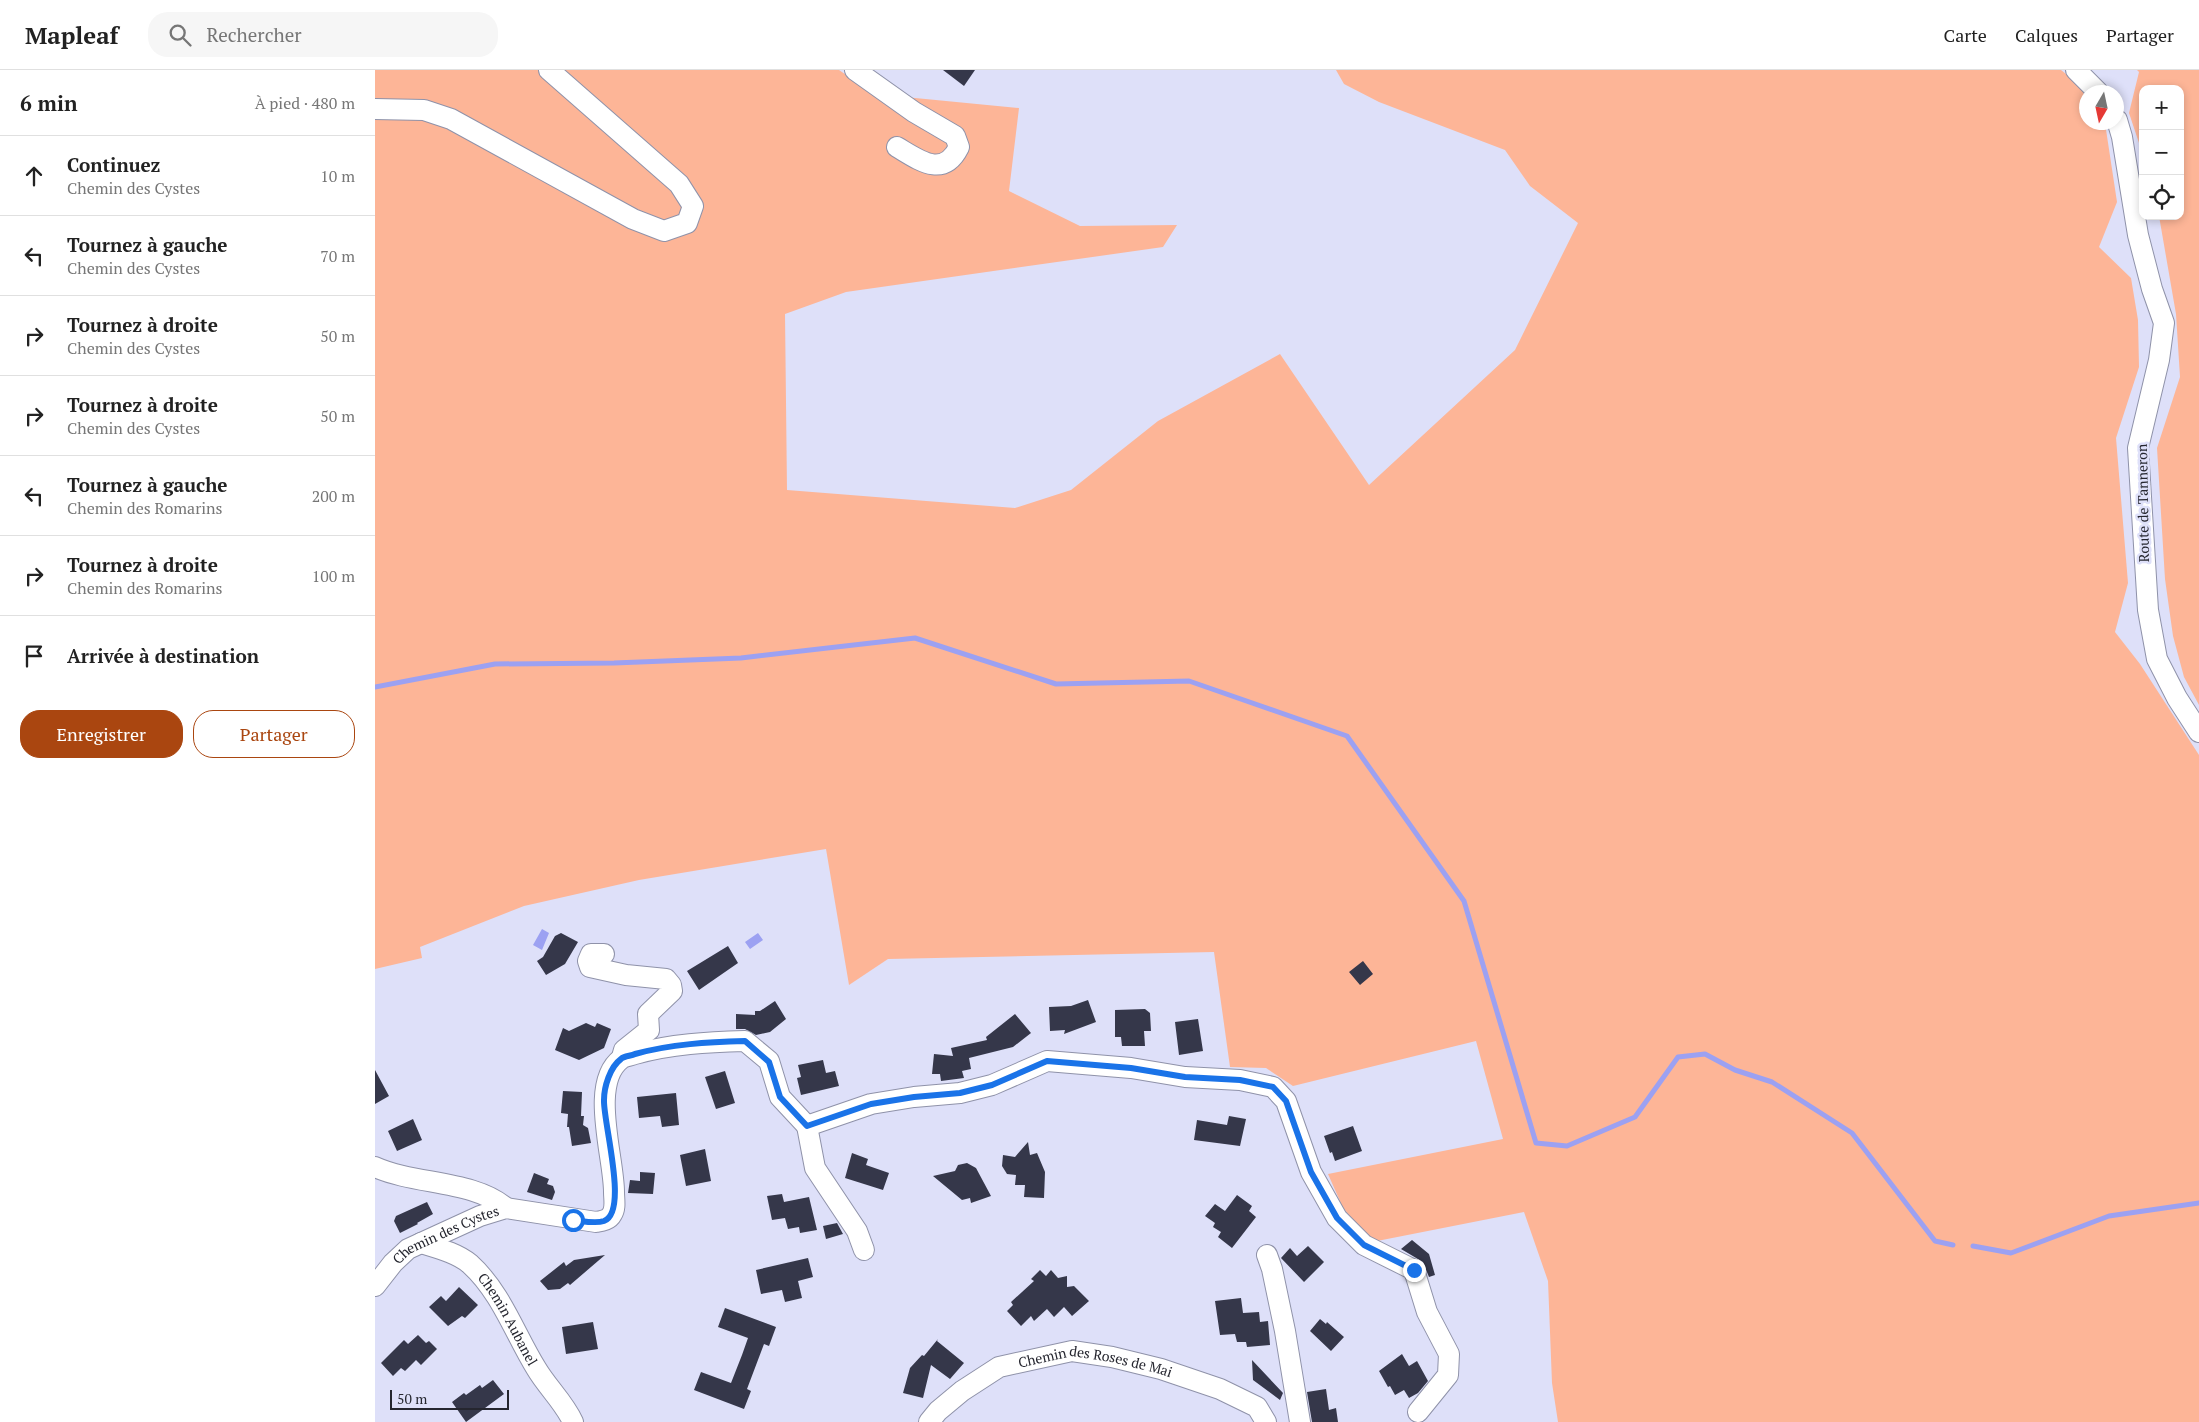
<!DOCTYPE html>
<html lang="fr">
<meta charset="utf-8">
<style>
:root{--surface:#fff;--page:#f6f6f6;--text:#222;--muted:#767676;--line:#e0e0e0;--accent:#aa4610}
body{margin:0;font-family:"PT Serif",serif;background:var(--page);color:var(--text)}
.controls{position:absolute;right:15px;top:15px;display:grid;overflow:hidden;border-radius:10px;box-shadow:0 2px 8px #0003}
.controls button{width:45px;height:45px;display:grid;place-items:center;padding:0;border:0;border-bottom:1px solid var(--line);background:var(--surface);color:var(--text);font:25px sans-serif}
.compass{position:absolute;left:1704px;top:15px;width:45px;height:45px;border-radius:50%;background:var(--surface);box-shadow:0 2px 8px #0003;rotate:189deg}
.scale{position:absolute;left:15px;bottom:12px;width:119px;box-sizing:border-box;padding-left:5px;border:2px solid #25262f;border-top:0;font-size:14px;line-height:18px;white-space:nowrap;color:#25262f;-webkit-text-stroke:4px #dee0f9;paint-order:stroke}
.stop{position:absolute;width:15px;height:15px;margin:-11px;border:4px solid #1a73e8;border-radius:50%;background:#fff}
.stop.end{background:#1a73e8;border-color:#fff;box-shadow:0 1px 5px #0008}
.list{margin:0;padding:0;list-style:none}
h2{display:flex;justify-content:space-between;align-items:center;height:65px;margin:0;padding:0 20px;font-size:21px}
h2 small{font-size:16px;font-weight:400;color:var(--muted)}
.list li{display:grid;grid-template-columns:32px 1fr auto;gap:15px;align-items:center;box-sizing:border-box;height:80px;padding:0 20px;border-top:1px solid var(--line)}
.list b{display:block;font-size:19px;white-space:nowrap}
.list p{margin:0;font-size:16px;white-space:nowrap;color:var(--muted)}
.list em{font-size:16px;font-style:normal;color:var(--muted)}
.actions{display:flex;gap:10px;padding:15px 20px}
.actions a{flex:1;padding:11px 0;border:1px solid var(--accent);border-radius:20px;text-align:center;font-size:18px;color:var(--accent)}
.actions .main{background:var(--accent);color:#fff}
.icon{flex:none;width:28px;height:28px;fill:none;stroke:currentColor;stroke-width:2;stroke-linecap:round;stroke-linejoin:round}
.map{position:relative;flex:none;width:1824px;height:1352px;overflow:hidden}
header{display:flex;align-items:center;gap:30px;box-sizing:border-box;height:70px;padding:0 25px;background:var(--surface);border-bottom:1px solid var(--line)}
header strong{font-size:24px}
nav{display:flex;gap:28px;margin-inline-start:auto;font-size:18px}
.search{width:350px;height:45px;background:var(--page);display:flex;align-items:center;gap:12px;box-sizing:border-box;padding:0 18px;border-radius:20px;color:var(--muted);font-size:19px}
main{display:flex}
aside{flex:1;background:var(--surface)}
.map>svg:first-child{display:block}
.green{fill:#fdb597}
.water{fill:#9ca1f2}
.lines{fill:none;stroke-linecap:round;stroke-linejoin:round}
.stream{stroke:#9ca1f2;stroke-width:5}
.building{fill:#35374a}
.minor-casing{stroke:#8f92a9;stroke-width:22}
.minor{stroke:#fff;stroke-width:20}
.route{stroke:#1a73e8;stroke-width:6}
.labels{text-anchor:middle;stroke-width:5;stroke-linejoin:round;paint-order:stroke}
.street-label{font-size:14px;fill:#25262f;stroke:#dee0f9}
</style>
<header>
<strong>Mapleaf</strong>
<div class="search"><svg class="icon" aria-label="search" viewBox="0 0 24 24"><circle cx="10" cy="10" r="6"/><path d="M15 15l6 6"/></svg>Rechercher</div>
<nav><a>Carte</a><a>Calques</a><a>Partager</a></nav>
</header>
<main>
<aside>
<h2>6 min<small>À pied · 480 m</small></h2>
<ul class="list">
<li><svg class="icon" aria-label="ahead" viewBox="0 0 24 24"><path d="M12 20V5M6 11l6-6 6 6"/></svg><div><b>Continuez</b><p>Chemin des Cystes</p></div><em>10 m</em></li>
<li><svg class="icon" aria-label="left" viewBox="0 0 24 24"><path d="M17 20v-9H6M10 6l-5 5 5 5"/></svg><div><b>Tournez à gauche</b><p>Chemin des Cystes</p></div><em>70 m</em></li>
<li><svg class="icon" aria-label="right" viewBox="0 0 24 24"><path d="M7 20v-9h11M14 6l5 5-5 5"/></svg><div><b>Tournez à droite</b><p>Chemin des Cystes</p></div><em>50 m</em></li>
<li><svg class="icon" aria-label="right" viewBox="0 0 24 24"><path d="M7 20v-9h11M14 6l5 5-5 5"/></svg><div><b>Tournez à droite</b><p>Chemin des Cystes</p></div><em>50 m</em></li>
<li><svg class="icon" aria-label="left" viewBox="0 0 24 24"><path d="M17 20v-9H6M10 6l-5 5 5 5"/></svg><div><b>Tournez à gauche</b><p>Chemin des Romarins</p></div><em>200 m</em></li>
<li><svg class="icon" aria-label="right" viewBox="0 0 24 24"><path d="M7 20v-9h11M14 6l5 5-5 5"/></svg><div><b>Tournez à droite</b><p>Chemin des Romarins</p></div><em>100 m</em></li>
<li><svg class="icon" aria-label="arrive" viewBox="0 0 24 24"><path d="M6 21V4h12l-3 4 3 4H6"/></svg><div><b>Arrivée à destination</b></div></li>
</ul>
<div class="actions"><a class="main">Enregistrer</a><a>Partager</a></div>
</aside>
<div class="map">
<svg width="1824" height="1352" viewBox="0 0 1824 1352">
<rect width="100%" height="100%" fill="#dee0f9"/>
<path class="green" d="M0,0H464L499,24L644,38L634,121L705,156L802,155L788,177L471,222L410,244L412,420L640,438L696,420L783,351L905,284L994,415L1140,280L1203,153L1155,116L1130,80L1004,32L969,14L961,0H1686C1711,20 1711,21 1712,52L1730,53L1742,132L1724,177L1756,208L1763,250L1764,297L1741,368L1753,513L1740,562L1765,594L1824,685V1352H1183L1177,1313L1173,1211L1149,1142L997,1172L968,1138L953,1104L1128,1069L1101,971L918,1016L891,998L855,997L839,882L513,889L474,915L451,779L264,810L149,836L45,877L47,888L0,899Z
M1762,0H1824V635L1809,607L1798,566L1790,509L1782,378L1805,307L1801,244L1784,146H1805V19H1768V85L1754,43L1764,2Z"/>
<path class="water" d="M167,859L174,863L167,880L158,875Z
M383,863L388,870L375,879L370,872Z"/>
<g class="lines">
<path class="stream" d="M0,617L120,594L239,593L366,588L540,568L681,614L814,611L972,666L1089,831L1161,1073L1192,1076L1260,1047L1303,987L1330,984L1360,1000L1397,1012L1477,1063L1560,1171L1578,1175
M1598,1176L1636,1183L1734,1146L1824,1133"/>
</g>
<path class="building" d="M568,0H600L589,16Z
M186,863L203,872L190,894L171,905L162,891L168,887L180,866Z
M353,876L363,893L324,920L312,901Z
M988,891L998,904L985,915L974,902Z
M713,930L721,952L689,964L690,960L675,961L674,937L696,936Z
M400,931L411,949L395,962L381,965L370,959H361V944L380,945V941H385Z
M770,939L775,943L776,961H769L770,976H747L746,967H740V940Z
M640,944L656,963L638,977L594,988L596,999L587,1001L589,1008L566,1011L565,1004H557L559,984L578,986L576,978L612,970L611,967Z
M823,949L828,981L804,985L800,952Z
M211,953L220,957L222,953L236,959L229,978L204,990L180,980L188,958L194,961Z
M448,990L451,1003L460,1001L464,1016L426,1025L422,1008L426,1007L423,995Z
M0,1000L14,1026L0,1034Z
M350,1001L360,1033L341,1039L330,1007Z
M188,1021L207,1022L206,1046H209L208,1055L213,1058L216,1073L197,1076L194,1057H192L193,1044L186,1043Z
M301,1023L304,1055L287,1057L285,1046L264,1048L262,1027Z
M854,1046L871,1049L865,1076L819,1070L822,1050L852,1055Z
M38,1049L47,1070L22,1081L13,1061Z
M978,1056L987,1081L960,1091L957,1082L955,1083L949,1066Z
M653,1072L655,1085L662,1083L670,1102L669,1128L649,1127L650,1115H640L641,1105L632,1104L627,1096L628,1085L640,1087Z
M330,1079L336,1111L311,1116L305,1085Z
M477,1083L493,1089L491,1095L514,1103L508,1120L470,1108Z
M592,1093L601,1098L616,1126L596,1133L595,1128L587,1130L558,1106L580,1101L583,1095Z
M265,1102L280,1103L278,1124L253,1123L255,1110L265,1111Z
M159,1103L174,1109L172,1114L178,1116L180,1122L177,1130L152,1122Z
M407,1124L409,1132L434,1127L442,1160L425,1163L424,1157L413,1159L410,1148L397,1150L392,1126Z
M862,1125L877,1136L874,1141L881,1147L857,1178L843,1167L846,1162L838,1157L840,1153L830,1146L840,1134L850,1141Z
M52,1132L58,1144L42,1153L43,1154L25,1163L19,1151L21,1146Z
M462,1153L468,1164L451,1169L448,1156Z
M1037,1170L1054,1184L1060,1205L1054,1207L1048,1192L1026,1179Z
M933,1176L949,1192L929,1212L906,1188L915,1178L922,1186Z
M230,1185L195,1215L193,1213L185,1219L173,1220L165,1211L189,1192L191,1196L199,1190Z
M433,1188L438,1207L423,1211L427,1228L410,1232L407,1220L386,1224L381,1200Z
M665,1200L671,1206L676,1200L683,1208L692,1206V1217L699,1216L714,1231L697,1246L689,1237L679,1247L672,1239L659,1251L656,1246L646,1256L632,1241L638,1235L636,1232L659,1211L656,1209Z
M84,1217L103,1235L90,1248L87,1246L73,1256L54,1237L66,1226L71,1231Z
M866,1228L868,1243L884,1242L885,1252L893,1251L895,1275L872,1277L871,1272H862L860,1264L845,1265L840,1231Z
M350,1238L401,1257L394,1276L389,1274L372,1319L376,1321L369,1339L319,1320L326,1302L356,1313L367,1285L373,1268L343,1257Z
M945,1249L951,1254L952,1252L969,1267L956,1281L935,1261Z
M218,1252L223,1279L191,1284L187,1257Z
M43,1265L51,1273L54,1271L62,1279L46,1295L41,1290L30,1301L26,1298L18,1306L6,1293L29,1270L33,1274Z
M563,1269L562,1271L589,1293L575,1309L556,1295L548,1328L528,1323L535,1298L547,1285L549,1286Z
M1027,1284L1034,1296L1042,1291L1053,1311L1043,1323L1034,1328L1029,1320L1020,1325L1015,1316L1013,1317L1004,1301Z
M877,1290L908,1323L905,1330L878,1310Z
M118,1310L129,1324L91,1352L77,1332L89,1323L91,1325L105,1315L107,1318Z
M951,1319L954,1340L961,1338L963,1352H937L932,1322Z"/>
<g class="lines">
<defs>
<g id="minor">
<path d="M480,0L539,42L580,66L584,77C568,109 544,90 522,77"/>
<path d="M1701,0L1723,22"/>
<path d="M0,39L49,40L76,49L258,149L289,161L312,153L318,136L304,114L174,0"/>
<path d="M1742,50L1747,67L1763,165L1777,219L1789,253L1784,290L1763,378L1773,540L1782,589L1802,628L1824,662"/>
<path d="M229,884H216L213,891L215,897L251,905L291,909L296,915L297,921L273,944L274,960L249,980L247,987"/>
<path d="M432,1056L496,1034L539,1027L585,1023L617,1015L672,991L756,998L810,1007L865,1010L898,1017L911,1031L936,1102L962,1148L989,1175L1039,1200L1052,1242L1074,1284L1073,1305L1043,1342"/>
<path d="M432,1056L440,1098L482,1161L489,1180"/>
<path d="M0,1097C40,1115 99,1110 131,1138"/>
<path id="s1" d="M46,1173C62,1178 82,1183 95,1194C126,1222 140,1264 161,1298C172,1317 189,1332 198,1352"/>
<path d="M892,1185L897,1199L910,1261L925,1352"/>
<path id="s2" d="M0,1216L18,1193L33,1179L105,1146L131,1138L221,1152C227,1151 234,1150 237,1144C241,1138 239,1129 239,1122C239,1087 214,1013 246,989C249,986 256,986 260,984C296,974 333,972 370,971L394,991L405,1027L432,1056"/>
<path id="s3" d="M554,1352L563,1341L587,1321L624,1297L697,1281L737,1287L786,1299L845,1319L882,1337L891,1352"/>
</g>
</defs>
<use href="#minor" class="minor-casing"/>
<use href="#minor" class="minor"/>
</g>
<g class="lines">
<path class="route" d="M198,1150C208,1151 220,1154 229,1151C254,1142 228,1052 229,1030C229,1017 235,997 246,989C249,986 256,986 260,984C296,974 334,972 370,971L394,992L405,1027L432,1056L496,1034L539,1027L585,1023L617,1015L672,991L756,998L810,1007L865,1010L898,1017L911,1031L936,1102L962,1148L989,1175L1039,1200"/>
</g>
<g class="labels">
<g class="street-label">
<text transform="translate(1768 433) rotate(-91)" y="5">Route de Tanneron</text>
<text dy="5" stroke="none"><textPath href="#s2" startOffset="90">Chemin des Cystes</textPath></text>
<text dy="5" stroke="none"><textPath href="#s1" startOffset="121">Chemin Aubanel</textPath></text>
<text dy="5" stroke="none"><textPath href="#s3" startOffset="188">Chemin des Roses de Mai</textPath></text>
</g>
</g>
</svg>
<div class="controls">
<button>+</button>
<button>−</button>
<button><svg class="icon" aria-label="locate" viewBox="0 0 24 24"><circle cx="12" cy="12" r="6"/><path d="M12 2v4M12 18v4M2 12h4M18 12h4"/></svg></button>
</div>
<svg class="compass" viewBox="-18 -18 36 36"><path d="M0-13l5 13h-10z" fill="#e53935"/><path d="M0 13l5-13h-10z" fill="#767676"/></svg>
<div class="scale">50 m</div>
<div class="stop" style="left:198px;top:1150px"></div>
<div class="stop end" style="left:1039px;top:1200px"></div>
</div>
</main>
